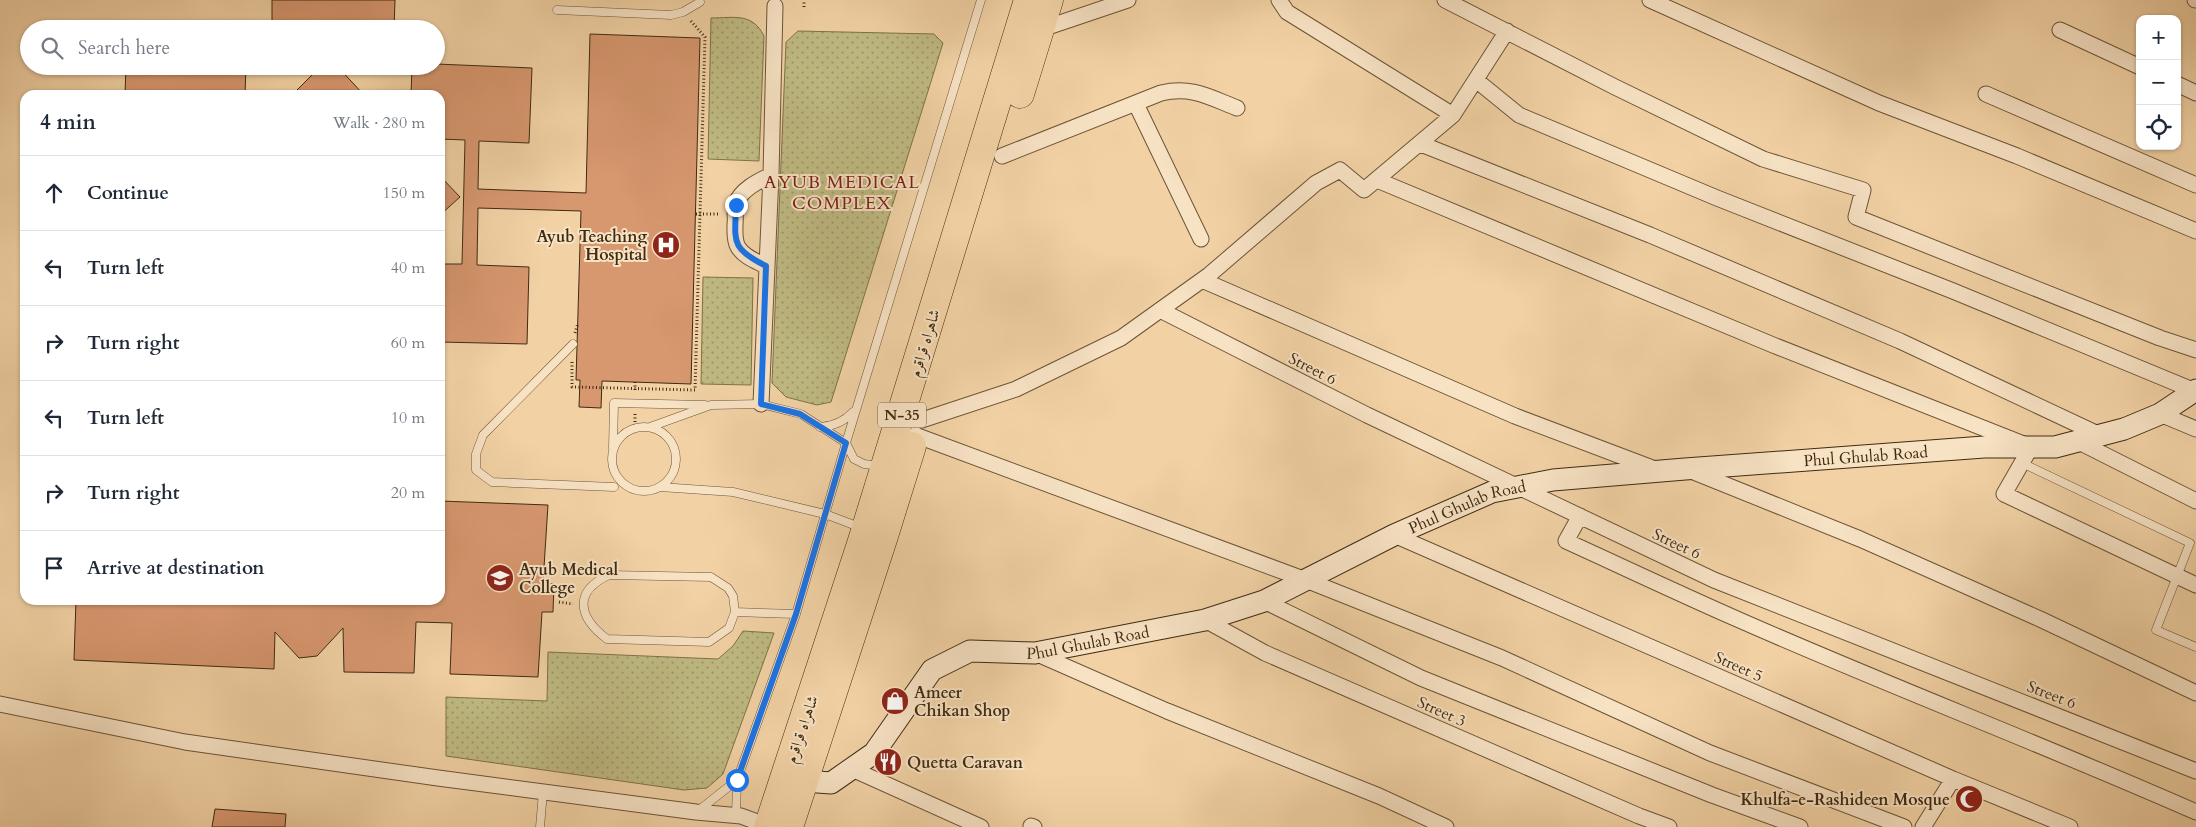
<!DOCTYPE html>
<meta charset="utf-8">
<style>
:root{--surface:#fff;--page:#f6f6f7;--text:#1f2937;--muted:#747a83;--line:#e0e1e3}
body{margin:0;font-family:Cardo,Amiri,serif;background:var(--page);color:var(--text)}
.controls{position:absolute;right:15px;top:15px;display:grid;overflow:hidden;border-radius:10px;box-shadow:0 1px 4px #0004}
.controls button{width:45px;height:45px;display:grid;place-items:center;padding:0;border:0;border-bottom:1px solid var(--line);background:var(--surface);color:var(--text);font:25px sans-serif}
.stop{position:absolute;width:15px;height:15px;margin:-11px;border:4px solid #1a73e8;border-radius:50%;background:#fff}
.stop.end{background:#1a73e8;border-color:#fff;box-shadow:0 1px 5px #0008}
.list{margin:0;padding:0;list-style:none}
h2{display:flex;justify-content:space-between;align-items:center;height:65px;margin:0;padding:0 20px;font-size:21px}
h2 small{font-size:16px;font-weight:400;color:var(--muted)}
.list li{display:grid;grid-template-columns:32px 1fr auto;gap:15px;align-items:center;box-sizing:border-box;height:75px;padding:0 20px;border-top:1px solid var(--line)}
.list b{display:block;font-size:19px;white-space:nowrap}
.list em{font-size:16px;font-style:normal;color:var(--muted)}
.icon{flex:none;width:28px;height:28px;fill:none;stroke:currentColor;stroke-width:2;stroke-linecap:round;stroke-linejoin:round}
.map{position:relative;flex:none;width:2196px;height:827px;overflow:hidden}
.search{position:absolute;background:var(--surface);box-shadow:0 1px 4px #0004;left:20px;top:20px;width:425px;height:55px;display:flex;align-items:center;gap:12px;box-sizing:border-box;padding:0 18px;border-radius:28px;color:var(--muted);font-size:19px}
.panel{position:absolute;background:var(--surface);box-shadow:0 1px 4px #0004;left:20px;top:90px;width:425px;height:515px;border-radius:15px}
.map>svg:first-child{display:block}
.grass{fill:url(#grass-dots);stroke:#7f724a}
.building{fill:#d7976f;stroke:#3f2b11}
.lines{fill:none;stroke-linecap:round;stroke-linejoin:round}
.lane-casing{stroke:#6c5536;stroke-width:9}
.street-casing{stroke:#6c5536;stroke-width:17}
.secondary-casing{stroke:#3f2b11;stroke-width:23}
.highway-casing{stroke:#3f2b11;stroke-width:29}
.path{stroke:#3f2b11;stroke-width:3;stroke-dasharray:1 2.5;stroke-linecap:butt}
.lane{stroke:#f7e2c4;stroke-width:8}
.street{stroke:#f7e2c4;stroke-width:15}
.secondary{stroke:#f7e2c4;stroke-width:21}
.highway{stroke:#f2d2a5;stroke-width:28}
.route{stroke:#1a73e8;stroke-width:6}
.labels{text-anchor:middle;stroke-width:4;stroke-linejoin:round;paint-order:stroke}
.shield{fill:#f7e2c4;stroke:#766247;stroke-width:1}
.shield-label{font-size:15px;font-weight:bold;fill:#3f2b11}
.poi-label{font-size:16px;font-weight:bold;fill:#3f2b11;stroke:#f7e2c4;text-anchor:start}
.street-label{font-size:16px;fill:#3f2b11;stroke:#f7e2c4}
.neighbourhood-label{font-size:18px;letter-spacing:1px;fill:#7a1f14;stroke:#f7e2c4}
</style>
<div class="map">
<svg width="2196" height="827" viewBox="0 0 2196 827">
<defs>
<pattern id="grass-dots" width="8" height="8" patternUnits="userSpaceOnUse" patternTransform="scale(1.25)"><rect width="8" height="8" fill="#bfba82"/><path d="M2 2h.1M6 6h.1" fill="none" stroke="#9d9769" stroke-width="1.8" stroke-linecap="round"/></pattern>
</defs>
<rect width="100%" height="100%" fill="#f2d2a5"/>
<filter id="stains"><feTurbulence type="fractalNoise" baseFrequency=".004" numOctaves="4"/><feColorMatrix values="0 0 0 0 .2 0 0 0 0 .09 0 0 0 0 .02 0 0 0 .5 -.17"/></filter>
<radialGradient id="worn" r=".72"><stop offset=".6" stop-color="#630" stop-opacity="0"/><stop offset="1" stop-color="#630" stop-opacity=".3"/></radialGradient>
<path class="grass" d="M711,18C734,18 752,12 764,36L759,161L708,159Z
M798,31L934,34L943,43L831,402L817,405L786,397L772,383L786,42Z
M703,277L753,278L751,385L701,384Z
M743,631L774,633L723,774L707,788L684,790L446,756V697L547,701L548,652L718,659L733,646Z"/>
<path class="building" d="M272,0H395L394,29H272Z
M590,34L700,38L691,384L602,381L601,408L579,407L580,380H576L581,211L478,208L477,265L529,267L527,344L440,342V264H462L465,140L440,139V95H411L412,66H436V64L532,68L529,143L479,141L478,189L586,193Z
M126,66H246L245,95H125Z
M321,66H337L364,95H292Z
M440,176L460,197L440,215Z
M440,501L548,505L543,583L554,584L553,612H542L538,677L450,674L452,623L416,622L414,673L344,672L343,628L317,656L299,658L275,632L274,669L74,660L76,600H440Z
M215,809L286,814L285,827H212Z"/>
<g class="lines">
<defs>
<path id="lane" d="M557,10L671,15L683,12L700,2
M573,344L483,435L476,454V470L492,482L614,487
M650,427L711,405L761,404L801,414L846,443L854,459L864,464L881,466
M820,427C834,426 844,422 853,412
M612 459a32 32 0 1 1 64 0a32 32 0 1 1-64 0Z
M613,448L614,403L705,405
M2022,463L2190,543L2156,630L2196,647
M660,487L733,492L825,514L862,528
M609,575L711,577L728,588L733,596L735,612L729,628L709,642L607,639C579,618 572,592 609,575Z
M735,612L796,614
M698,811L737,780
M736,816L737,780L796,614L846,443L981,0
M540,827L543,792"/>
<path id="street" d="M1279,0L1287,12L1453,115
M1445,0L1615,87L1763,159L1863,190L1856,217L2160,338L2196,350
M1650,0L1879,103L2017,156L2196,231
M2195,0H2196
M1039,30L1128,0
M2060,30L2140,67
M1476,80L1519,115L1717,198L1953,291L2195,391
M2177,84L2196,93
M1986,94L2196,185
M1136,104L1201,239
M1421,144L1650,235L1900,341L2100,435
M1002,156L1161,93C1192,86 1209,97 1237,108
M1377,180L1773,345L2031,447L2004,494L2196,585
M766,266C756,261 744,257 738,247C734,240 735,231 735,224C736,218 734,210 736,204C740,190 758,181 771,175
M1202,280L1515,416L1655,469
M1160,310L1367,415L1714,580L2196,771
M761,404L771,175L775,6
M2160,414L2196,429
M919,421L1016,389L1121,338L1209,275L1316,183L1340,170L1364,190L1453,115L1507,31
M915,435L1306,580L1502,658L1710,753L1904,827
M2077,441L2196,501
M1689,470L1860,539L2040,619L2196,693
M1580,516L1566,541C1623,567 1680,594 1737,619C1889,686 2044,745 2196,812
M1394,535L1953,779L2070,827
M1264,601L1421,678L1712,795L1800,827
M1205,620L1265,653L1639,816L1669,827
M1035,653L1167,711L1379,796L1446,827
M0,704L185,742L438,778L696,812L741,816L768,826
M852,769L981,827
M1031,826L1034,827
M1923,827L1953,779"/>
<g id="secondary">
<path id="s1" d="M804,781L831,783L874,753L932,670L970,651L1035,653L1205,620L1264,601L1394,535L1492,492L1553,480L1685,469L1984,447H2055L2124,429L2160,414L2196,390"/>
</g>
<path id="highway" d="M1020,94L1049,0
M768,827L861,544L1028,0
M789,827L884,536L912,446"/>
</defs>
<use href="#lane" class="lane-casing"/>
<use href="#street" class="street-casing"/>
<use href="#secondary" class="secondary-casing"/>
<use href="#highway" class="highway-casing"/>
<path class="path" d="M804,7V0
M696,214H720
M575,333L578,323
M572,362V387L695,390L705,37L690,20
M635,382V390
M635,414V428
M559,602L573,604"/>
<use href="#lane" class="lane"/>
<use href="#street" class="street"/>
<use href="#secondary" class="secondary"/>
<use href="#highway" class="highway"/>
</g>
<g class="lines">
<path class="route" d="M736,205C735,242 730,248 766,266L761,404L800,414L846,443L796,614L737,780"/>
</g>
<defs>
<symbol id="hospital-disc" viewBox="-11 -11 22 22"><circle r="9.5" fill="#8f2418" stroke="#f7e2c4"/><path d="M-5-5h3v3.5h4V-5h3V5h-3V1.5h-4V5h-3Z" fill="#fff"/></symbol>
<symbol id="university-disc" viewBox="-11 -11 22 22"><circle r="9.5" fill="#8f2418" stroke="#f7e2c4"/><path d="M0-5L7-2L0 1L-7-2ZM-4 1L0 2.5L4 1V4Q0 6-4 4Z" fill="#fff"/></symbol>
<symbol id="shop-disc" viewBox="-11 -11 22 22"><circle r="9.5" fill="#8f2418" stroke="#f7e2c4"/><path d="M-5-2.5h2.3a2.7 3.5 0 0 1 5.4 0H5L5.5 6h-11ZM-1.5-2.5h3a1.5 2.3 0 0 0-3 0Z" fill="#fff"/></symbol>
<symbol id="restaurant-disc" viewBox="-11 -11 22 22"><circle r="9.5" fill="#8f2418" stroke="#f7e2c4"/><path d="M-5-6h1v4h1v-4h1v4h1v-4h1v5L-1.5 .5V6h-2V.5L-5-1ZM5-6V6H3V1.5H1.5Q1.5-4 5-6Z" fill="#fff"/></symbol>
<symbol id="mosque-disc" viewBox="-11 -11 22 22"><circle r="9.5" fill="#8f2418" stroke="#f7e2c4"/><path d="M3.5-4.9A6 6 0 1 0 3.5 4.9A5 5 0 1 1 3.5-4.9Z" fill="#fff"/></symbol>
</defs>
<g fill-rule="evenodd">
<use href="#hospital-disc" x="650" y="229" width="32" height="32"/>
<use href="#university-disc" x="484" y="562" width="32" height="32"/>
<use href="#shop-disc" x="879" y="685" width="32" height="32"/>
<use href="#restaurant-disc" x="872" y="746" width="32" height="32"/>
<use href="#mosque-disc" x="1953" y="783" width="32" height="32"/>
</g>
<g class="labels">
<rect class="shield" x="878" y="402.5" width="48" height="25" rx="4"/>
<g class="shield-label">
<text x="902" y="420">N-35</text>
</g>
<g class="poi-label">
<text x="647" y="242" text-anchor="end">Ayub Teaching<tspan x="647" dy="18">Hospital</tspan></text>
<text x="519" y="575">Ayub Medical<tspan x="519" dy="18">College</tspan></text>
<text x="914" y="698">Ameer<tspan x="914" dy="18">Chikan Shop</tspan></text>
<text x="907" y="768">Quetta Caravan</text>
<text x="1950" y="805" text-anchor="end">Khulfa-e-Rashideen Mosque</text>
</g>
<g class="street-label">
<text transform="translate(924 343) rotate(-73)" y="6">شاہراہ قراقرم</text>
<text transform="translate(1313 368) rotate(27)" y="6">Street 6</text>
<text dy="6" stroke="none"><textPath href="#s1" startOffset="1152">Phul Ghulab Road</textPath></text>
<text dy="6" stroke="none"><textPath href="#s1" startOffset="748">Phul Ghulab Road</textPath></text>
<text transform="translate(1677 543) rotate(25)" y="6">Street 6</text>
<text dy="6" stroke="none"><textPath href="#s1" startOffset="342">Phul Ghulab Road</textPath></text>
<text transform="translate(1739 666) rotate(24)" y="6">Street 5</text>
<text transform="translate(2052 694) rotate(21)" y="6">Street 6</text>
<text transform="translate(1442 711) rotate(24)" y="6">Street 3</text>
<text transform="translate(801 729) rotate(-71)" y="6">شاہراہ قراقرم</text>
</g>
<g class="neighbourhood-label">
<text x="842" y="188">AYUB MEDICAL<tspan x="842" dy="21">COMPLEX</tspan></text>
</g>
</g>
<rect width="100%" height="100%" filter="url(#stains)"/>
<rect width="100%" height="100%" fill="url(#worn)"/>
</svg>
<div class="controls">
<button>+</button>
<button>−</button>
<button><svg class="icon" aria-label="locate" viewBox="0 0 24 24"><circle cx="12" cy="12" r="6"/><path d="M12 2v4M12 18v4M2 12h4M18 12h4"/></svg></button>
</div>
<div class="stop" style="left:737px;top:780px"></div>
<div class="stop end" style="left:736px;top:205px"></div>
<div class="search"><svg class="icon" aria-label="search" viewBox="0 0 24 24"><circle cx="10" cy="10" r="6"/><path d="M15 15l6 6"/></svg>Search here</div>
<section class="panel">
<h2>4 min<small>Walk · 280 m</small></h2>
<ul class="list">
<li><svg class="icon" aria-label="ahead" viewBox="0 0 24 24"><path d="M12 20V5M6 11l6-6 6 6"/></svg><div><b>Continue</b></div><em>150 m</em></li>
<li><svg class="icon" aria-label="left" viewBox="0 0 24 24"><path d="M17 20v-9H6M10 6l-5 5 5 5"/></svg><div><b>Turn left</b></div><em>40 m</em></li>
<li><svg class="icon" aria-label="right" viewBox="0 0 24 24"><path d="M7 20v-9h11M14 6l5 5-5 5"/></svg><div><b>Turn right</b></div><em>60 m</em></li>
<li><svg class="icon" aria-label="left" viewBox="0 0 24 24"><path d="M17 20v-9H6M10 6l-5 5 5 5"/></svg><div><b>Turn left</b></div><em>10 m</em></li>
<li><svg class="icon" aria-label="right" viewBox="0 0 24 24"><path d="M7 20v-9h11M14 6l5 5-5 5"/></svg><div><b>Turn right</b></div><em>20 m</em></li>
<li><svg class="icon" aria-label="arrive" viewBox="0 0 24 24"><path d="M6 21V4h12l-3 4 3 4H6"/></svg><div><b>Arrive at destination</b></div></li>
</ul>
</section>
</div>
